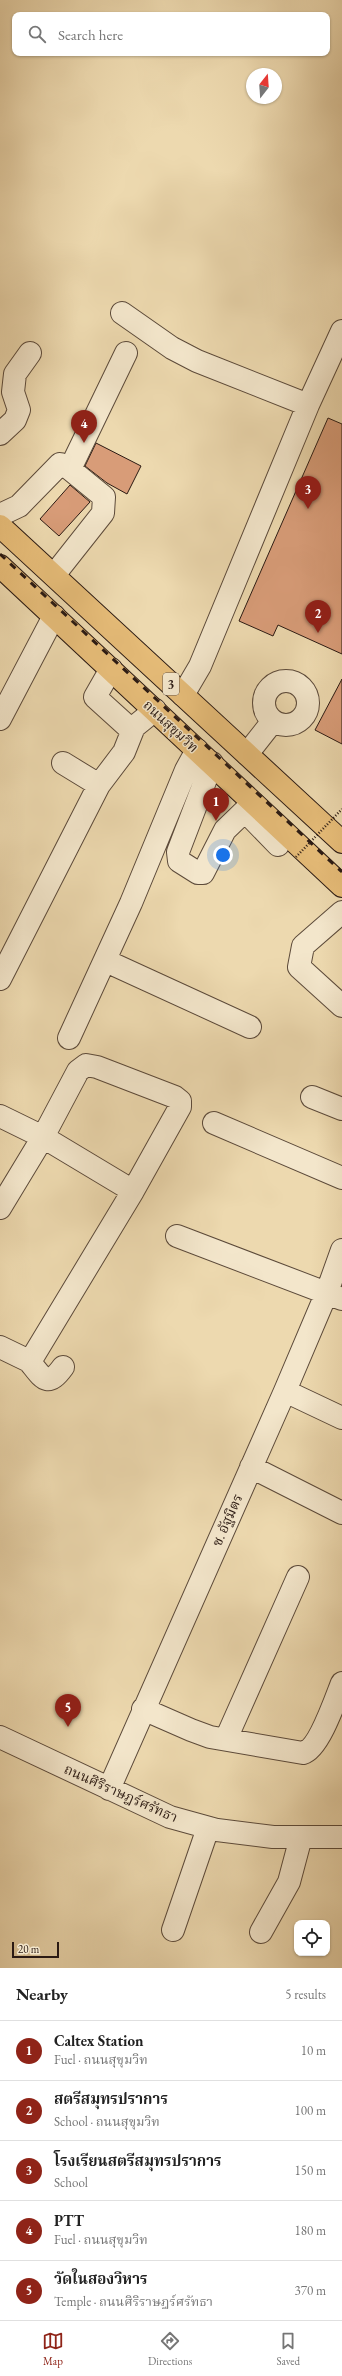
<!DOCTYPE html>
<meta charset="utf-8">
<style>
:root{--surface:#fff;--page:#f6f6f6;--text:#222;--muted:#767676;--line:#e0e0e0;--accent:#8f2418}
body{margin:0;font-family:"EB Garamond","Noto Serif Thai",serif;background:var(--page);color:var(--text)}
.controls{position:absolute;right:12px;bottom:12px;display:grid;overflow:hidden;border-radius:8px;box-shadow:0 1px 3px #0004}
.controls button{width:36px;height:36px;display:grid;place-items:center;padding:0;border:0;border-bottom:1px solid var(--line);background:var(--surface);color:var(--text);font:20px sans-serif}
.compass{position:absolute;left:246px;top:68px;width:36px;height:36px;border-radius:50%;background:var(--surface);box-shadow:0 1px 3px #0004;rotate:17deg}
.scale{position:absolute;left:12px;bottom:10px;width:47px;box-sizing:border-box;padding-left:4px;border:2px solid #2b1a13;border-top:0;font-size:11px;line-height:14px;white-space:nowrap;color:#2b1a13;-webkit-text-stroke:3px #f3e6cb;paint-order:stroke}
.you{position:absolute;left:223px;top:855px;width:14px;height:14px;margin:-10px;border:3px solid #fff;border-radius:50%;background:#1a73e8;box-shadow:0 0 0 6px #1a73e833}
.badge{display:grid;place-items:center;width:26px;height:26px;border-radius:50%;background:var(--accent);color:#fff;font-size:13px;font-weight:700}
.pin{position:absolute;translate:-50% -33px;filter:drop-shadow(0 1px 2px #0008)}
.pin::after{content:'';position:absolute;top:21px;width:14px;height:12px;background:inherit;clip-path:polygon(0 0,100% 0,50% 100%)}
.list{margin:0;padding:0;list-style:none}
h2{display:flex;justify-content:space-between;align-items:center;height:52px;margin:0;padding:0 16px;font-size:17px}
h2 small{font-size:13px;font-weight:400;color:var(--muted)}
.list li{display:grid;grid-template-columns:26px 1fr auto;gap:12px;align-items:center;box-sizing:border-box;height:60px;padding:0 16px;border-top:1px solid var(--line)}
.list b{display:block;font-size:15px;white-space:nowrap}
.list p{margin:0;font-size:13px;white-space:nowrap;color:var(--muted)}
.list em{font-size:13px;font-style:normal;color:var(--muted)}
.icon{flex:none;width:22px;height:22px;fill:none;stroke:currentColor;stroke-width:2;stroke-linecap:round;stroke-linejoin:round}
.map{position:relative;flex:none;width:342px;height:1968px;overflow:hidden}
.search{position:absolute;background:var(--surface);box-shadow:0 1px 3px #0004;left:12px;right:12px;top:12px;height:44px;display:flex;align-items:center;gap:10px;box-sizing:border-box;padding:0 14px;border-radius:8px;color:var(--muted);font-size:15px}
.sheet{height:352px;background:var(--surface)}
nav{display:flex;justify-content:space-around;align-items:center;box-sizing:border-box;height:56px;border-top:1px solid var(--line);background:var(--surface);font-size:11px;color:var(--muted)}
nav a{display:grid;justify-items:center;gap:2px}
nav .on{color:var(--accent)}
.map>svg:first-child{display:block}
.building{fill:#d89c78;stroke:#2b1a13}
.lines{fill:none;stroke-linecap:round;stroke-linejoin:round}
.minor-casing{stroke:#5c4a3a;stroke-width:24}
.highway-casing{stroke:#2b1a13;stroke-width:24}
.minor{stroke:#f3e6cb;stroke-width:22}
.highway{stroke:#e6bc78;stroke-width:22}
.rail{stroke:#2b1a13;stroke-width:3;stroke-dasharray:7 7;stroke-linecap:butt}
.path-bridge{stroke:#2b1a13;stroke-width:2.5;stroke-dasharray:1 2;stroke-linecap:butt}
.labels{text-anchor:middle;stroke-width:3;stroke-linejoin:round;paint-order:stroke}
.shield{fill:#f3e6cb;stroke:#67574a;stroke-width:1}
.shield-label{font-size:13px;font-weight:bold;fill:#2b1a13}
.street-label{font-size:14px;fill:#2b1a13;stroke:#f3e6cb}
</style>
<div class="map">
<svg width="342" height="1968" viewBox="0 0 342 1968">
<rect width="100%" height="100%" fill="#edd9af"/>
<filter id="stains"><feTurbulence type="fractalNoise" baseFrequency=".005" numOctaves="4"/><feColorMatrix values="0 0 0 0 .2 0 0 0 0 .09 0 0 0 0 .02 0 0 0 .5 -.17"/></filter>
<radialGradient id="worn" r=".72"><stop offset=".6" stop-color="#630" stop-opacity="0"/><stop offset="1" stop-color="#630" stop-opacity=".3"/></radialGradient>
<path class="building" d="M328,418L342,424V654L278,625L273,636L239,621Z
M96,443L141,466L127,494L107,483L85,466Z
M70,485L90,502L59,536L40,519Z
M342,679V744L315,730Z"/>
<g class="lines">
<defs>
<path id="minor" d="M122,313L172,348L197,361L308,405
M0,434L15,420L19,410L13,392L15,374L30,353
M70,469L126,353
M0,515L19,506L60,464L66,466L104,497L103,513L54,575
M111,669L95,697L127,726L134,727
M264 703a22 22 0 1 1 44 0a22 22 0 1 1-44 0Z
M183,695L200,666L308,405L342,331
M0,719L54,616
M247,754L273,721
M63,763L99,785
M212,763L178,852L179,861L198,873H203L225,830L253,803
M245,811L278,845
M342,912L303,946L299,967L342,1006
M106,961L250,1027
M0,979L99,785L124,752L134,727L155,710
M69,1038L131,903L186,770L197,750
M312,1097L342,1109
M0,1116L43,1137L133,1191
M214,1123L342,1178
M0,1208L43,1137L78,1071L86,1065L97,1067L175,1097L180,1101V1107L133,1191L34,1355L29,1361L0,1347
M177,1236L342,1299
M29,1361C43,1378 47,1389 63,1367
M285,1391L342,1418
M251,1467L342,1513
M143,1709L191,1730L210,1737L303,1753C319,1749 336,1698 342,1683
M0,1737L170,1817L217,1830L273,1837H342
M226,1739L298,1577
M109,1789L285,1391L327,1292L342,1250
M173,1930L208,1828
M261,1932L289,1882L301,1837"/>
<path id="highway" d="M0,526L342,842
M0,566L342,886"/>
</defs>
<use href="#minor" class="minor-casing"/>
<use href="#highway" class="highway-casing"/>
<use href="#minor" class="minor"/>
<use href="#highway" class="highway"/>
<path class="rail" d="M0,554L342,872"/>
<path class="path-bridge" d="M296,857L342,809"/>
</g>
<g class="labels">
<rect class="shield" x="163" y="673" width="16" height="22" rx="3"/>
<g class="shield-label">
<text x="171" y="689">3</text>
</g>
<g class="street-label">
<text transform="translate(171 726) rotate(43)" y="5">ถนนสุขุมวิท</text>
<text transform="translate(227 1520) rotate(-66)" y="5">ซ. อัฐมิตร</text>
<text transform="translate(121 1793) rotate(24)" y="5">ถนนศิริราษฎร์ศรัทธา</text>
</g>
</g>
<rect width="100%" height="100%" filter="url(#stains)"/>
<rect width="100%" height="100%" fill="url(#worn)"/>
</svg>
<div class="controls">
<button><svg class="icon" aria-label="locate" viewBox="0 0 24 24"><circle cx="12" cy="12" r="6"/><path d="M12 2v4M12 18v4M2 12h4M18 12h4"/></svg></button>
</div>
<svg class="compass" viewBox="-18 -18 36 36"><path d="M0-13l5 13h-10z" fill="#e53935"/><path d="M0 13l5-13h-10z" fill="#767676"/></svg>
<div class="scale">20 m</div>
<div class="you"></div>
<div class="pin badge" style="left:216px;top:821px">1</div>
<div class="pin badge" style="left:318px;top:633px">2</div>
<div class="pin badge" style="left:308px;top:509px">3</div>
<div class="pin badge" style="left:84px;top:443px">4</div>
<div class="pin badge" style="left:68px;top:1727px">5</div>
<div class="search"><svg class="icon" aria-label="search" viewBox="0 0 24 24"><circle cx="10" cy="10" r="6"/><path d="M15 15l6 6"/></svg>Search here</div>
</div>
<section class="sheet">
<h2>Nearby<small>5 results</small></h2>
<ul class="list">
<li><span class="badge">1</span><div><b>Caltex Station</b><p>Fuel · ถนนสุขุมวิท</p></div><em>10 m</em></li>
<li><span class="badge">2</span><div><b>สตรีสมุทรปราการ</b><p>School · ถนนสุขุมวิท</p></div><em>100 m</em></li>
<li><span class="badge">3</span><div><b>โรงเรียนสตรีสมุทรปราการ</b><p>School</p></div><em>150 m</em></li>
<li><span class="badge">4</span><div><b>PTT</b><p>Fuel · ถนนสุขุมวิท</p></div><em>180 m</em></li>
<li><span class="badge">5</span><div><b>วัดในสองวิหาร</b><p>Temple · ถนนศิริราษฎร์ศรัทธา</p></div><em>370 m</em></li>
</ul>
</section>
<nav>
<a class="on"><svg class="icon" aria-label="map" viewBox="0 0 24 24"><path d="M3 6l6-2 6 2 6-2v14l-6 2-6-2-6 2zM9 4v14M15 6v14"/></svg>Map</a>
<a><svg class="icon" aria-label="directions" viewBox="0 0 24 24"><path d="M12 3l9 9-9 9-9-9zM9 14v-3h6M13 9l2 2-2 2"/></svg>Directions</a>
<a><svg class="icon" aria-label="saved" viewBox="0 0 24 24"><path d="M7 4h10v16l-5-4-5 4z"/></svg>Saved</a>
</nav>
